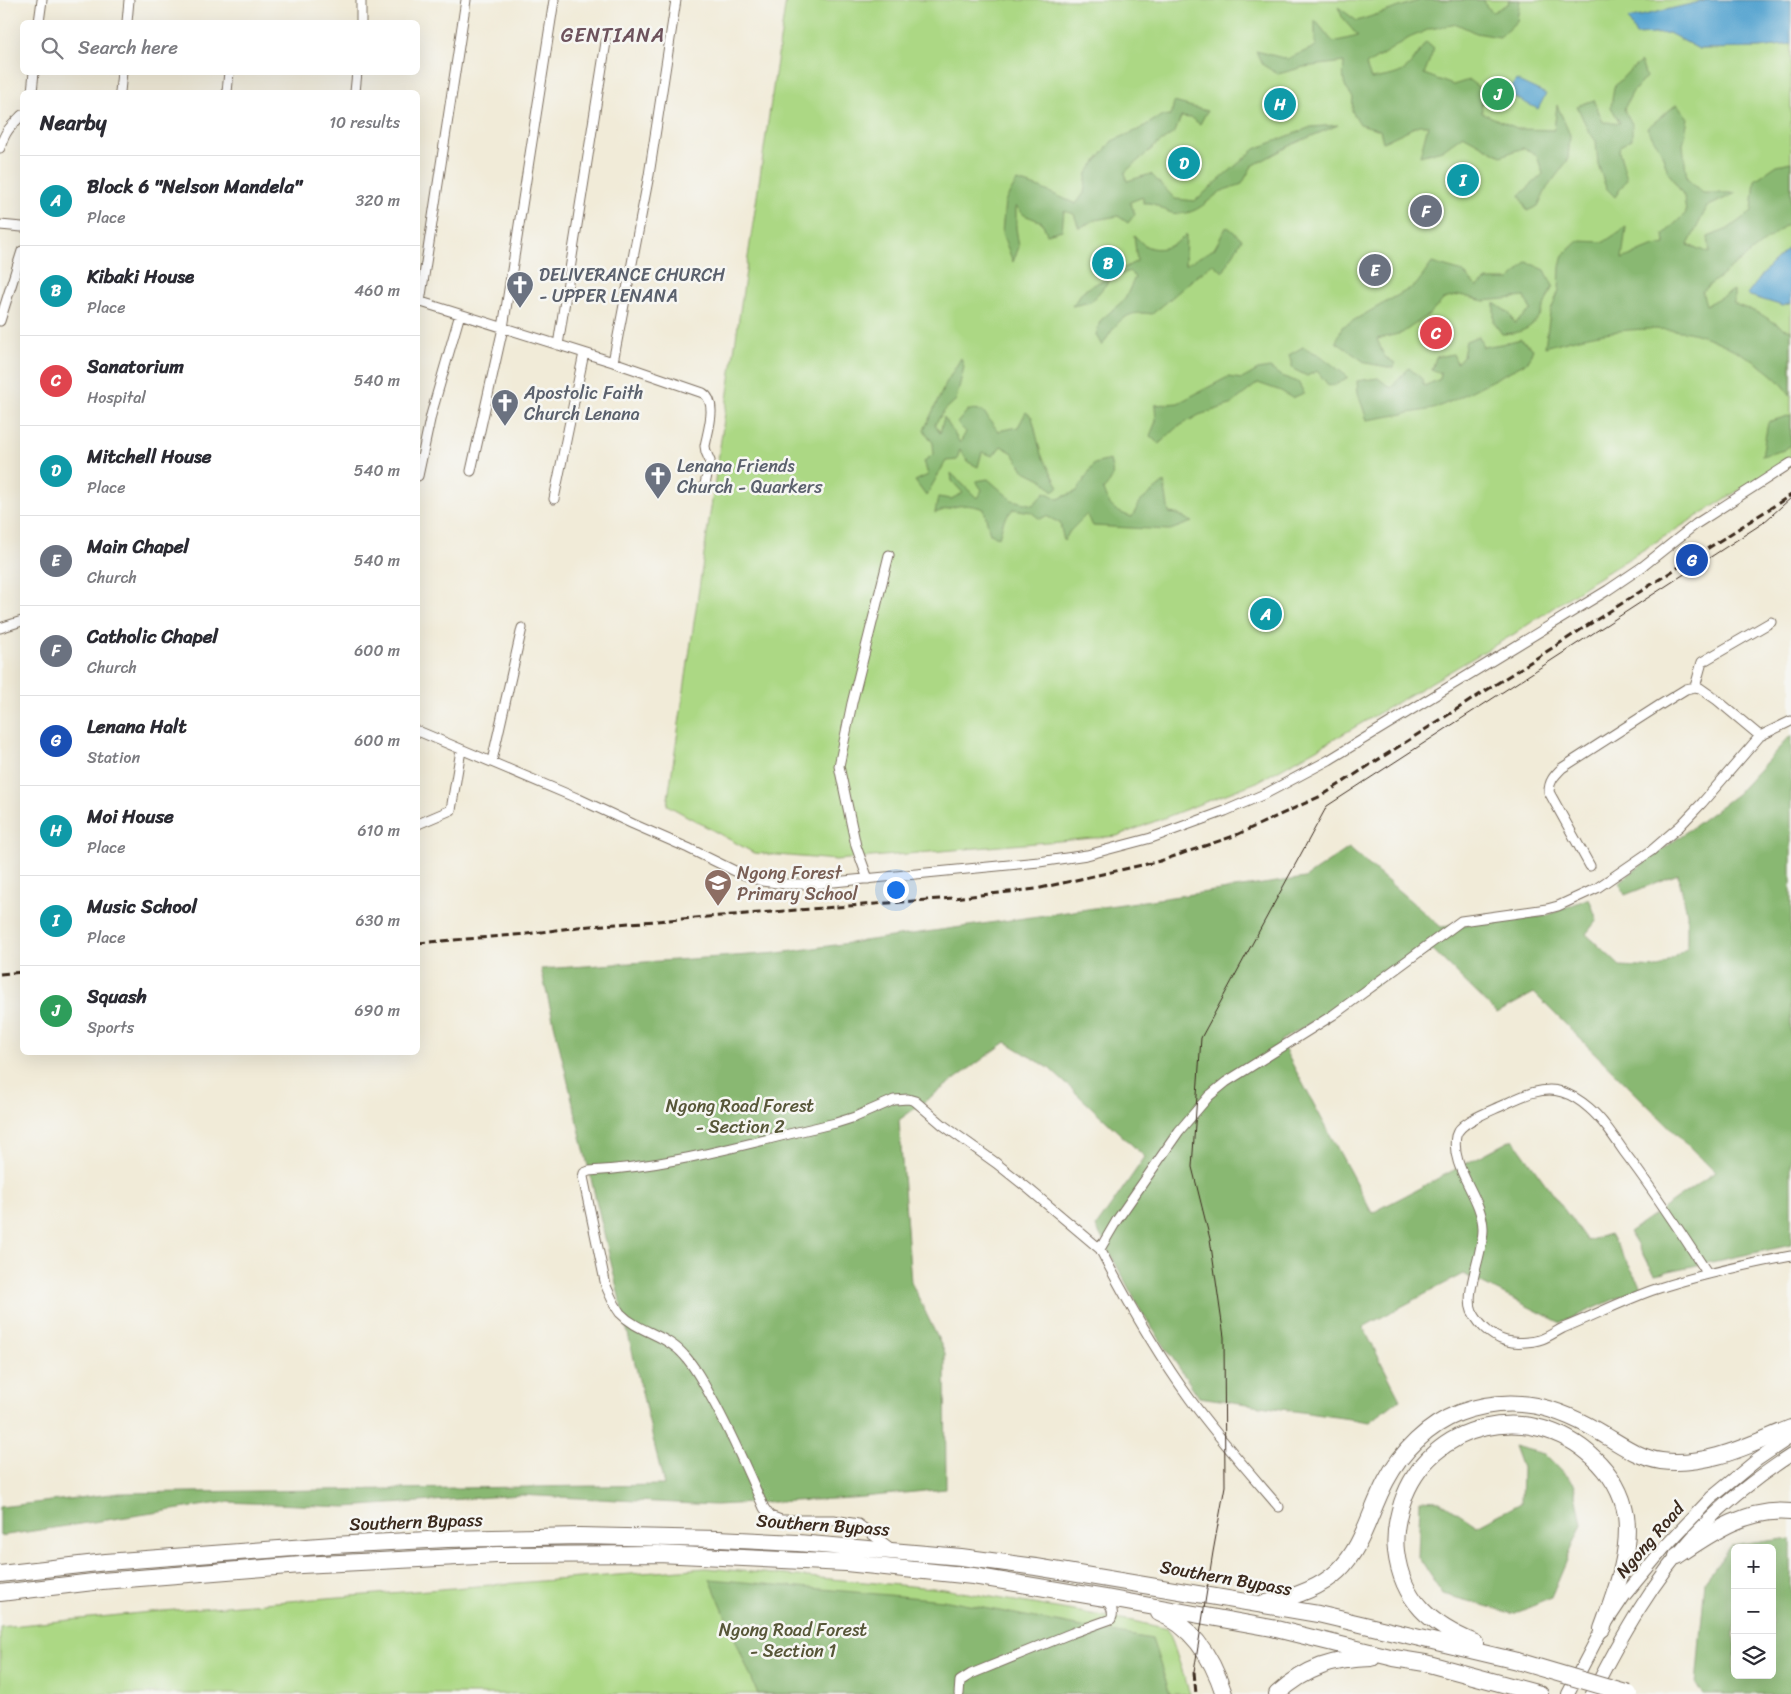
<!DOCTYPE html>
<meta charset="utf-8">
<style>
:root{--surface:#fff;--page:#f2f2f3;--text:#2b2b33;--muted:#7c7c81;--line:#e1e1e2;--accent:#b45309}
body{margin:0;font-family:Sriracha,sans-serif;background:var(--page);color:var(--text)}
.controls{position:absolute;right:15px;bottom:15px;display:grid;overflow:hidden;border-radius:8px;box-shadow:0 5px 20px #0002}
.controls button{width:45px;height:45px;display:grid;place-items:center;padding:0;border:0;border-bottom:1px solid var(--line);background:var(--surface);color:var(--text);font:25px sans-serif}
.you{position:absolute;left:895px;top:889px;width:18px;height:18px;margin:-12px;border:4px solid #fff;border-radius:50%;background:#1a73e8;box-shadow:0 0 0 8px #1a73e833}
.badge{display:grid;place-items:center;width:32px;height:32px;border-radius:50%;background:var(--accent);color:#fff;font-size:16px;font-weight:700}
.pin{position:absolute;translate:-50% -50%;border:2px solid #fff;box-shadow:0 1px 5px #0006}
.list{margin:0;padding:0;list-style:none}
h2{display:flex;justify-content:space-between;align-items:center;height:65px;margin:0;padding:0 20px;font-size:21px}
h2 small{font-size:16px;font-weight:400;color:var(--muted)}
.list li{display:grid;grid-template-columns:32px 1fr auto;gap:15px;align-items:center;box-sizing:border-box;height:90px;padding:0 20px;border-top:1px solid var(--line)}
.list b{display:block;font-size:19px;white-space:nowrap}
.list p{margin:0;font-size:16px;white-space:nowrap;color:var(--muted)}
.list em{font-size:16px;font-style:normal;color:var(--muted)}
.icon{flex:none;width:28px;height:28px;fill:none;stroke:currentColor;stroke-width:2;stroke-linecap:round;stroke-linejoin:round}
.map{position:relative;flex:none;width:1791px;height:1694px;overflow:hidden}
.search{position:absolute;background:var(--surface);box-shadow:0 5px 20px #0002;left:20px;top:20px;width:400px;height:55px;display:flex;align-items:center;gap:12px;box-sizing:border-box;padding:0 18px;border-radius:8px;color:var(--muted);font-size:19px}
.panel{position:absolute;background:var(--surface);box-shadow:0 5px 20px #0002;left:20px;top:90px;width:400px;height:965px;border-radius:8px}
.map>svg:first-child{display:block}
.green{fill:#acd884;stroke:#748151}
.forest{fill:#89b872;stroke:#627148;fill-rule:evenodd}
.water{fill:#57a4d0;stroke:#496777}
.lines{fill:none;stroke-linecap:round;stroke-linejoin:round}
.street-casing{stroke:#7b6e5f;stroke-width:11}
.secondary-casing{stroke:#7b6e5f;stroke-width:14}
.highway-casing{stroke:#7b6e5f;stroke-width:18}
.street{stroke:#fff;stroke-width:9}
.secondary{stroke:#fff;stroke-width:12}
.highway{stroke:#fff;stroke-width:16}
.tram{stroke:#3b2a1e;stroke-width:1}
.rail{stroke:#3b2a1e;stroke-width:3;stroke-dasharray:8 4;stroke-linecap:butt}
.highway-bridge-casing{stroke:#7b6e5f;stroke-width:18;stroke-linecap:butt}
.highway-bridge{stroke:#fff;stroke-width:16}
.labels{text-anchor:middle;stroke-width:5;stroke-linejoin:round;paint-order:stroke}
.worship-label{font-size:18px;fill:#5b616d;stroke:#f6f6f2;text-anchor:start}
.education-label{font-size:18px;fill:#785e54;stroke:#f6f6f2;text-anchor:start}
.park-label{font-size:18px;fill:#575638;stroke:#f6f6f2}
.street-label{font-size:18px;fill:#3b2a1e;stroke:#f6f6f2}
.quarter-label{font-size:20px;letter-spacing:1px;fill:#6d525c;stroke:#f6f6f2}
</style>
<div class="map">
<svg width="1791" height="1694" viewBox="0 0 1791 1694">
<rect width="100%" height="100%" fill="#f6f6f2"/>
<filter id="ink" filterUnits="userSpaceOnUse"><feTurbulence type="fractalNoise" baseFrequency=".02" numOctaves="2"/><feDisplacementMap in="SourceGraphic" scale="10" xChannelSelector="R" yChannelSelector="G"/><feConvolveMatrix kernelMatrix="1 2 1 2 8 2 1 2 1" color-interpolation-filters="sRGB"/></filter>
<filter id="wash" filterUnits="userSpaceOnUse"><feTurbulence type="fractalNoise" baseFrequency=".0096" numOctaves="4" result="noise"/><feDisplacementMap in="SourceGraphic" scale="20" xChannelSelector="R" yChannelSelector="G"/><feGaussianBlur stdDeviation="1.12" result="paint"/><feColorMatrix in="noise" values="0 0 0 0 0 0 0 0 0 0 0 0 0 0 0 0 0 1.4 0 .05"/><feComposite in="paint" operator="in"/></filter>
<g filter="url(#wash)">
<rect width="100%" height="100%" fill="#f1ebd8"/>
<path class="green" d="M786,0H1708L1629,19L1636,35L1669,33L1699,49L1759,48L1791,44V246L1769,266L1748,295L1783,306L1791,303V458L1593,581L1514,634L1338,737L1257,782L1117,836L836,860L754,853L667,805Z
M706,1568L944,1589L1133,1621L1168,1629L1190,1694H0V1627L150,1612Z"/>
<path class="forest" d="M1421,0H1484L1486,6L1493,12L1509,3L1508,0H1520L1517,21L1500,37L1476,33L1457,24L1430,29L1409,38L1366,65L1371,79C1408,74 1406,71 1426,42L1434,49L1424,74L1453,85L1469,80L1481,89L1482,113L1519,129L1554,130L1557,105L1570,135L1568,160L1547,188L1538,206L1527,211L1520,195L1543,174L1537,156L1523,148L1501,156L1463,135L1442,150L1420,156L1428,125H1419L1383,142L1380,130L1360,124L1352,111L1353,97C1342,86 1343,77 1344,62L1304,67L1278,74L1263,65L1256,51L1287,59L1317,46L1315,42V20L1333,42L1358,36L1343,19L1338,7L1357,21Z
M1641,62L1646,77L1632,93L1624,109L1632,124V139L1620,146L1619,151L1627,179L1615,197L1606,188L1598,164L1596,141L1589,132L1577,106L1594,100L1603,122L1620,123L1611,107L1614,87L1629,71Z
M1174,102L1207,111L1200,124L1191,118L1181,117L1175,132L1155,146L1125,172L1127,181L1151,174L1175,199L1195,201L1255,149L1311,127L1338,125L1293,144L1252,166L1242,184C1235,187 1227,188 1220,192C1206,202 1198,213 1179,214C1163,214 1159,201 1143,203V197L1130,202L1135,214L1128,223L1118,216L1095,220L1079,228L1074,214L1064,211L1062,230L1047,234L1042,222L1024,215L1016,206V228L1019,247L1013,262L1002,233L1005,201L1017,181L1040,188L1076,204L1084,193L1087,173L1112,141L1138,130L1161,116L1171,115Z
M1677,104L1688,118L1683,145L1687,179L1703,193H1736L1707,207L1688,245L1710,253L1708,237L1728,229L1752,211L1755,180L1777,165L1791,162V221L1702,291L1706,305L1734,290V304L1759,313L1783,328L1791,330V396C1781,380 1764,367 1749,358C1730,347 1703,333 1681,331C1635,325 1589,334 1545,347L1550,313L1559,290L1560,267L1563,255L1578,241L1604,242L1626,227L1622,259L1654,246L1665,244L1664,234L1686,213L1684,196L1668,172L1661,151L1647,128Z
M1227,226L1242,239L1223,272L1213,264C1191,279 1173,298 1152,314C1123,309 1116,324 1102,346L1096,335L1100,321L1125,299L1135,277L1129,271L1109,281L1091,302L1072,306L1083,291L1137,261L1134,235C1138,239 1142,244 1146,246C1160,253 1177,245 1186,234L1185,265L1214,249Z
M1527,262L1545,270L1553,286C1539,314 1539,333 1502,334L1494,323V303L1509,313L1515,323L1531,310L1524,297L1484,301L1460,295L1444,299L1431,313L1402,333L1377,339L1384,356L1395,363L1393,368L1366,363L1336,342L1342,327L1416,285L1432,263L1463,272L1477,287L1487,280H1510Z
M1479,336L1483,347L1501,344L1521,339L1533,349L1528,362L1454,400L1433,409L1367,420L1358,393L1357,381L1378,378L1391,388L1409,368L1422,379L1424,386L1440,379L1441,373L1432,370L1436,357L1453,354L1457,363L1463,356L1466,341Z
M1303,347L1321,356L1348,377L1337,384L1329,386L1317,371L1307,376L1293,369L1289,355Z
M961,358L964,367L956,400L944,411L935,424L940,433L944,417L960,443L966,432L957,423L968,410L983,411L998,431L1018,427L1026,412L1032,417L1041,454L1059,487L1053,491L1043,480L1023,470L1013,453L1001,446L993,456L982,452L978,467L968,462L960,449L957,460L946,461L926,496L915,481L928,475L924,461L934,454L933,443L924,430L946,383Z
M1270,368L1281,376L1298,382L1304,393L1292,398L1281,391L1258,383L1230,405L1199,415L1176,428L1159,444L1150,436L1156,421L1155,405L1178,403L1228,377L1242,379L1258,370Z
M1791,415V445L1784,450L1762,456L1768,422Z
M1110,460C1114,476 1114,478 1103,490C1109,507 1114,511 1132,517L1140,502L1164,482L1169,513L1177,514L1192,522L1170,530L1093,526L1087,514L1070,531L1064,541L1060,523L1046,516L1040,519L1031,512L1013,509L1004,520L999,537L990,534L984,509C963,502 956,506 935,513L938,497L951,499L963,493L952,481L951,473L977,498L982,490L976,481L988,479L1012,500L1033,505L1045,492L1058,499L1077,491L1094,464Z
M1791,735V1245L1655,1274L1629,1232L1715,1172L1534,993L1497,1013L1433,950L1280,1041L1372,1213L1513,1139L1587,1241L1610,1234L1642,1287L1561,1323L1463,1274L1363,1327L1400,1399L1370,1422L1199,1397L1142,1313L1096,1227L1145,1157L1049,1068L1006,1042L899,1120L911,1282L945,1353L946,1489L852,1498L715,1505L520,1495L346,1507L226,1502L0,1536V1507L120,1493L664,1485L541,969L779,953L1305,878L1349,848L1441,927L1546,916L1589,898L1597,920L1586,934L1620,966L1658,968L1687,948V913L1678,874L1625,895L1619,882L1737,794Z
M1514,1446L1544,1454L1574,1485L1582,1524L1551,1598L1514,1614L1443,1594L1418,1557L1420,1500L1440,1501L1477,1526L1521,1503L1522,1468Z
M1791,1538V1694H1704L1696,1685L1705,1581L1731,1546ZM1735,1548H1772V1675H1735Z
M710,1579L943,1600L1087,1628L1152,1639L1170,1694H758Z"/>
<path class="water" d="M1708,0H1791V44L1759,48L1699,49L1669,33L1636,35L1628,19Z
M1516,80L1546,94L1538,109L1508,94Z
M1791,246V303L1783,306L1747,295L1769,266Z"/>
</g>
<g filter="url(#ink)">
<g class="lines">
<defs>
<path id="street" d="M39,22L42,0
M127,22L129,0
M361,22V0
M32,92L34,72
M120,92L122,72
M227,92L229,72
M355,92L357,72
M0,148C5,131 10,127 22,115
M0,225L22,227
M418,301L613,362L649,175L676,0
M420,302L466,0
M0,321L22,251
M558,345L606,42
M613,362L703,393C718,402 708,430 705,446L706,452L710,461L704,489
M471,471L503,328L554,0
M418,476L431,415L460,314
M554,499L584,353
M0,628L22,621
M1695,687L1702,662L1771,622
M418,731L579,799L633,824L688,848L737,872L762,881L785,884H813L1039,862L1087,855L1151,838L1225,811L1267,793L1329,760L1608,590L1642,567L1696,524L1791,463
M492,761L522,628
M418,824L451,810L461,750
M1590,866L1549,792C1549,781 1554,776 1562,768L1660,705L1686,689L1695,687L1700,688L1717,700L1760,736
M868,879L856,846L839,766L852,703L889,555
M1708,1274C1681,1233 1655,1192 1625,1153C1614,1137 1603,1120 1589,1108C1581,1101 1572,1095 1562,1092C1543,1085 1520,1097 1503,1105C1491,1111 1459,1122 1456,1136C1450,1169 1482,1196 1483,1228C1484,1252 1464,1292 1472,1311C1480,1327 1495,1340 1512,1342C1519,1343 1532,1342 1539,1340C1547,1338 1555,1332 1563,1328C1593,1316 1622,1301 1653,1290C1698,1275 1744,1265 1791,1256
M1279,1507C1249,1472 1217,1436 1190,1399C1155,1351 1127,1301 1100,1249L1117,1220L1179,1131L1209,1096L1226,1082L1333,1015L1461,921L1547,909L1558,906L1597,888L1651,851L1680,826L1702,803L1760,736L1791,721
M892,1549L858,1524L834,1520H781L770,1516L764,1508C747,1470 731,1432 711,1397C703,1382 695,1367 684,1355C667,1335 638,1332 620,1313C614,1305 610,1295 606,1286L583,1177L584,1173L589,1171C673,1167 754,1141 836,1123L855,1117L894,1100L908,1099L915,1101L943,1125L996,1163L1030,1190L1100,1249
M959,1694L960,1681L971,1674L1072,1633L1111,1619C1115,1612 1110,1604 1105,1598"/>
<path id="secondary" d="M1568,1694L1602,1629L1624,1596L1663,1549L1711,1498L1757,1460L1791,1437
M1592,1694C1621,1637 1653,1580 1697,1532C1725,1502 1757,1477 1791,1455"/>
<path id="highway" d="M1677,1556C1711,1533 1748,1507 1791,1512
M0,1574L106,1562L333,1545L447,1539L579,1536L718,1539L798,1543L961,1557L1036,1567L1318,1614L1517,1661
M0,1593L102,1581L301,1565L497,1555L658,1554L846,1563L973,1576L1105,1598L1272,1628L1394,1658L1425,1663L1540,1694
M1266,1603C1291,1598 1319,1589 1338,1571C1363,1547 1370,1511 1386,1481C1401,1452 1428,1425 1459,1413C1514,1393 1558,1406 1606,1436C1623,1446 1640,1458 1661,1461C1707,1467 1749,1445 1791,1428
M1159,1613C1194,1627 1213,1660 1224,1694
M1475,1643C1431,1625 1402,1601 1396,1551C1394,1535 1397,1519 1402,1503C1429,1421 1531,1399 1593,1457C1609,1472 1622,1492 1626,1515C1631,1554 1615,1593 1602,1629
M1277,1694C1307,1667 1333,1659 1372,1658"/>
</defs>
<use href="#street" class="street-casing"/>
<use href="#secondary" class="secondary-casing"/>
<use href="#highway" class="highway-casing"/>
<use href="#street" class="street"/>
<use href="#secondary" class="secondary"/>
<use href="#highway" class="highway"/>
<path class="tram" d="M1194,1672L1213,1552L1225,1486L1224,1337L1210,1239L1192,1167L1201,1038L1327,806L1763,523L1791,498"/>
<path class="rail" d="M418,943L527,934L578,927L953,898L1036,889L1160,861L1234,836L1323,795L1791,495
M0,974L22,972
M1194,1672L1196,1694"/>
<defs>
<path id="highway-bridge" d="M1517,1661L1629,1694"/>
</defs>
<use href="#highway-bridge" class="highway-bridge-casing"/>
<use href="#highway-bridge" class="highway-bridge"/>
</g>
</g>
<defs>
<symbol id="church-pin" viewBox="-11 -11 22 30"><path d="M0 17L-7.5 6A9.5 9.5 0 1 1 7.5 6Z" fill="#6b7280" stroke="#f6f6f2"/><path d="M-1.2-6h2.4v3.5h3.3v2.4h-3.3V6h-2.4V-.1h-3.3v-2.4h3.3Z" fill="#fff"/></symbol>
<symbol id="school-pin" viewBox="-11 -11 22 30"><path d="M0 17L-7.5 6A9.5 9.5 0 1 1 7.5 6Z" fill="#8d6e63" stroke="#f6f6f2"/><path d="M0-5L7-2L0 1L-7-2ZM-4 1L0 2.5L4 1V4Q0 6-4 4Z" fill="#fff"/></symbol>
</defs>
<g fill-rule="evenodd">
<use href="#church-pin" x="504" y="269" width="32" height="43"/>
<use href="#church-pin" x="489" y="387" width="32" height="43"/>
<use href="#church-pin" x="642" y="460" width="32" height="43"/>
<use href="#school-pin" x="702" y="867" width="32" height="43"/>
</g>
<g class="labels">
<g class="worship-label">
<text x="539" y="281">DELIVERANCE CHURCH<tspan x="539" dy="21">- UPPER LENANA</tspan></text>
<text x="524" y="399">Apostolic Faith<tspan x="524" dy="21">Church Lenana</tspan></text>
<text x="677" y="472">Lenana Friends<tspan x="677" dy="21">Church - Quarkers</tspan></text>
</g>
<g class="education-label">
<text x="737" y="879">Ngong Forest<tspan x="737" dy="21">Primary School</tspan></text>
</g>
<g class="park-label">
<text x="740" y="1112">Ngong Road Forest<tspan x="740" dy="21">- Section 2</tspan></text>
<text x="793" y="1636">Ngong Road Forest<tspan x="793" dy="21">- Section 1</tspan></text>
</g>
<g class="street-label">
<text transform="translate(416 1522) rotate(-2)" y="6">Southern Bypass</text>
<text transform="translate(823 1525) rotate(4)" y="6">Southern Bypass</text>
<text transform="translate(1650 1540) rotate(-49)" y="6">Ngong Road</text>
<text transform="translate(1226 1578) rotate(10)" y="6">Southern Bypass</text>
</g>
<g class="quarter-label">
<text x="613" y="42">GENTIANA</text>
</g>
</g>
</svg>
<div class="controls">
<button>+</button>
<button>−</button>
<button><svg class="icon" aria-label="layers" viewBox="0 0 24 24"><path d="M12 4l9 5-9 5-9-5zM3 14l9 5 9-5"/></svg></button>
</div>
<div class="you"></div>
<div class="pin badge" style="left:1266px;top:614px;background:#0f9aa8">A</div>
<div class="pin badge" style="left:1108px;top:263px;background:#0f9aa8">B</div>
<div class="pin badge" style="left:1436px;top:333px;background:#e0444e">C</div>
<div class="pin badge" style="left:1184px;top:163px;background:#0f9aa8">D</div>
<div class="pin badge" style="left:1375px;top:270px;background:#6b7280">E</div>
<div class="pin badge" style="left:1426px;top:211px;background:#6b7280">F</div>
<div class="pin badge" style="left:1692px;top:560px;background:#1a4fb4">G</div>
<div class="pin badge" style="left:1280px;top:104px;background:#0f9aa8">H</div>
<div class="pin badge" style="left:1463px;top:180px;background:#0f9aa8">I</div>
<div class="pin badge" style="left:1498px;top:94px;background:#2e9e5b">J</div>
<div class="search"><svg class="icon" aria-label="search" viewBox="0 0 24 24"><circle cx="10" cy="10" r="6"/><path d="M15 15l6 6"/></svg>Search here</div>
<section class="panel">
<h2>Nearby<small>10 results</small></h2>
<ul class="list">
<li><span class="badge" style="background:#0f9aa8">A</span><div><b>Block 6 &quot;Nelson Mandela&quot;</b><p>Place</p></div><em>320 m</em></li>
<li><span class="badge" style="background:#0f9aa8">B</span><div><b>Kibaki House</b><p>Place</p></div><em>460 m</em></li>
<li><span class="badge" style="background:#e0444e">C</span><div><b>Sanatorium</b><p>Hospital</p></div><em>540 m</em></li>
<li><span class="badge" style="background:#0f9aa8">D</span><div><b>Mitchell House</b><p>Place</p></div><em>540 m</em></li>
<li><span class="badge" style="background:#6b7280">E</span><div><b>Main Chapel</b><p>Church</p></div><em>540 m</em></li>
<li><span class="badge" style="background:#6b7280">F</span><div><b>Catholic Chapel</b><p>Church</p></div><em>600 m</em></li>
<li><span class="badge" style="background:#1a4fb4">G</span><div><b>Lenana Halt</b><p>Station</p></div><em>600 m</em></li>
<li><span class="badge" style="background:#0f9aa8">H</span><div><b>Moi House</b><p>Place</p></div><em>610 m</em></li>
<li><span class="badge" style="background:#0f9aa8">I</span><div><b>Music School</b><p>Place</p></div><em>630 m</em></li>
<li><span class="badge" style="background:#2e9e5b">J</span><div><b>Squash</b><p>Sports</p></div><em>690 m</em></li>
</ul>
</section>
</div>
